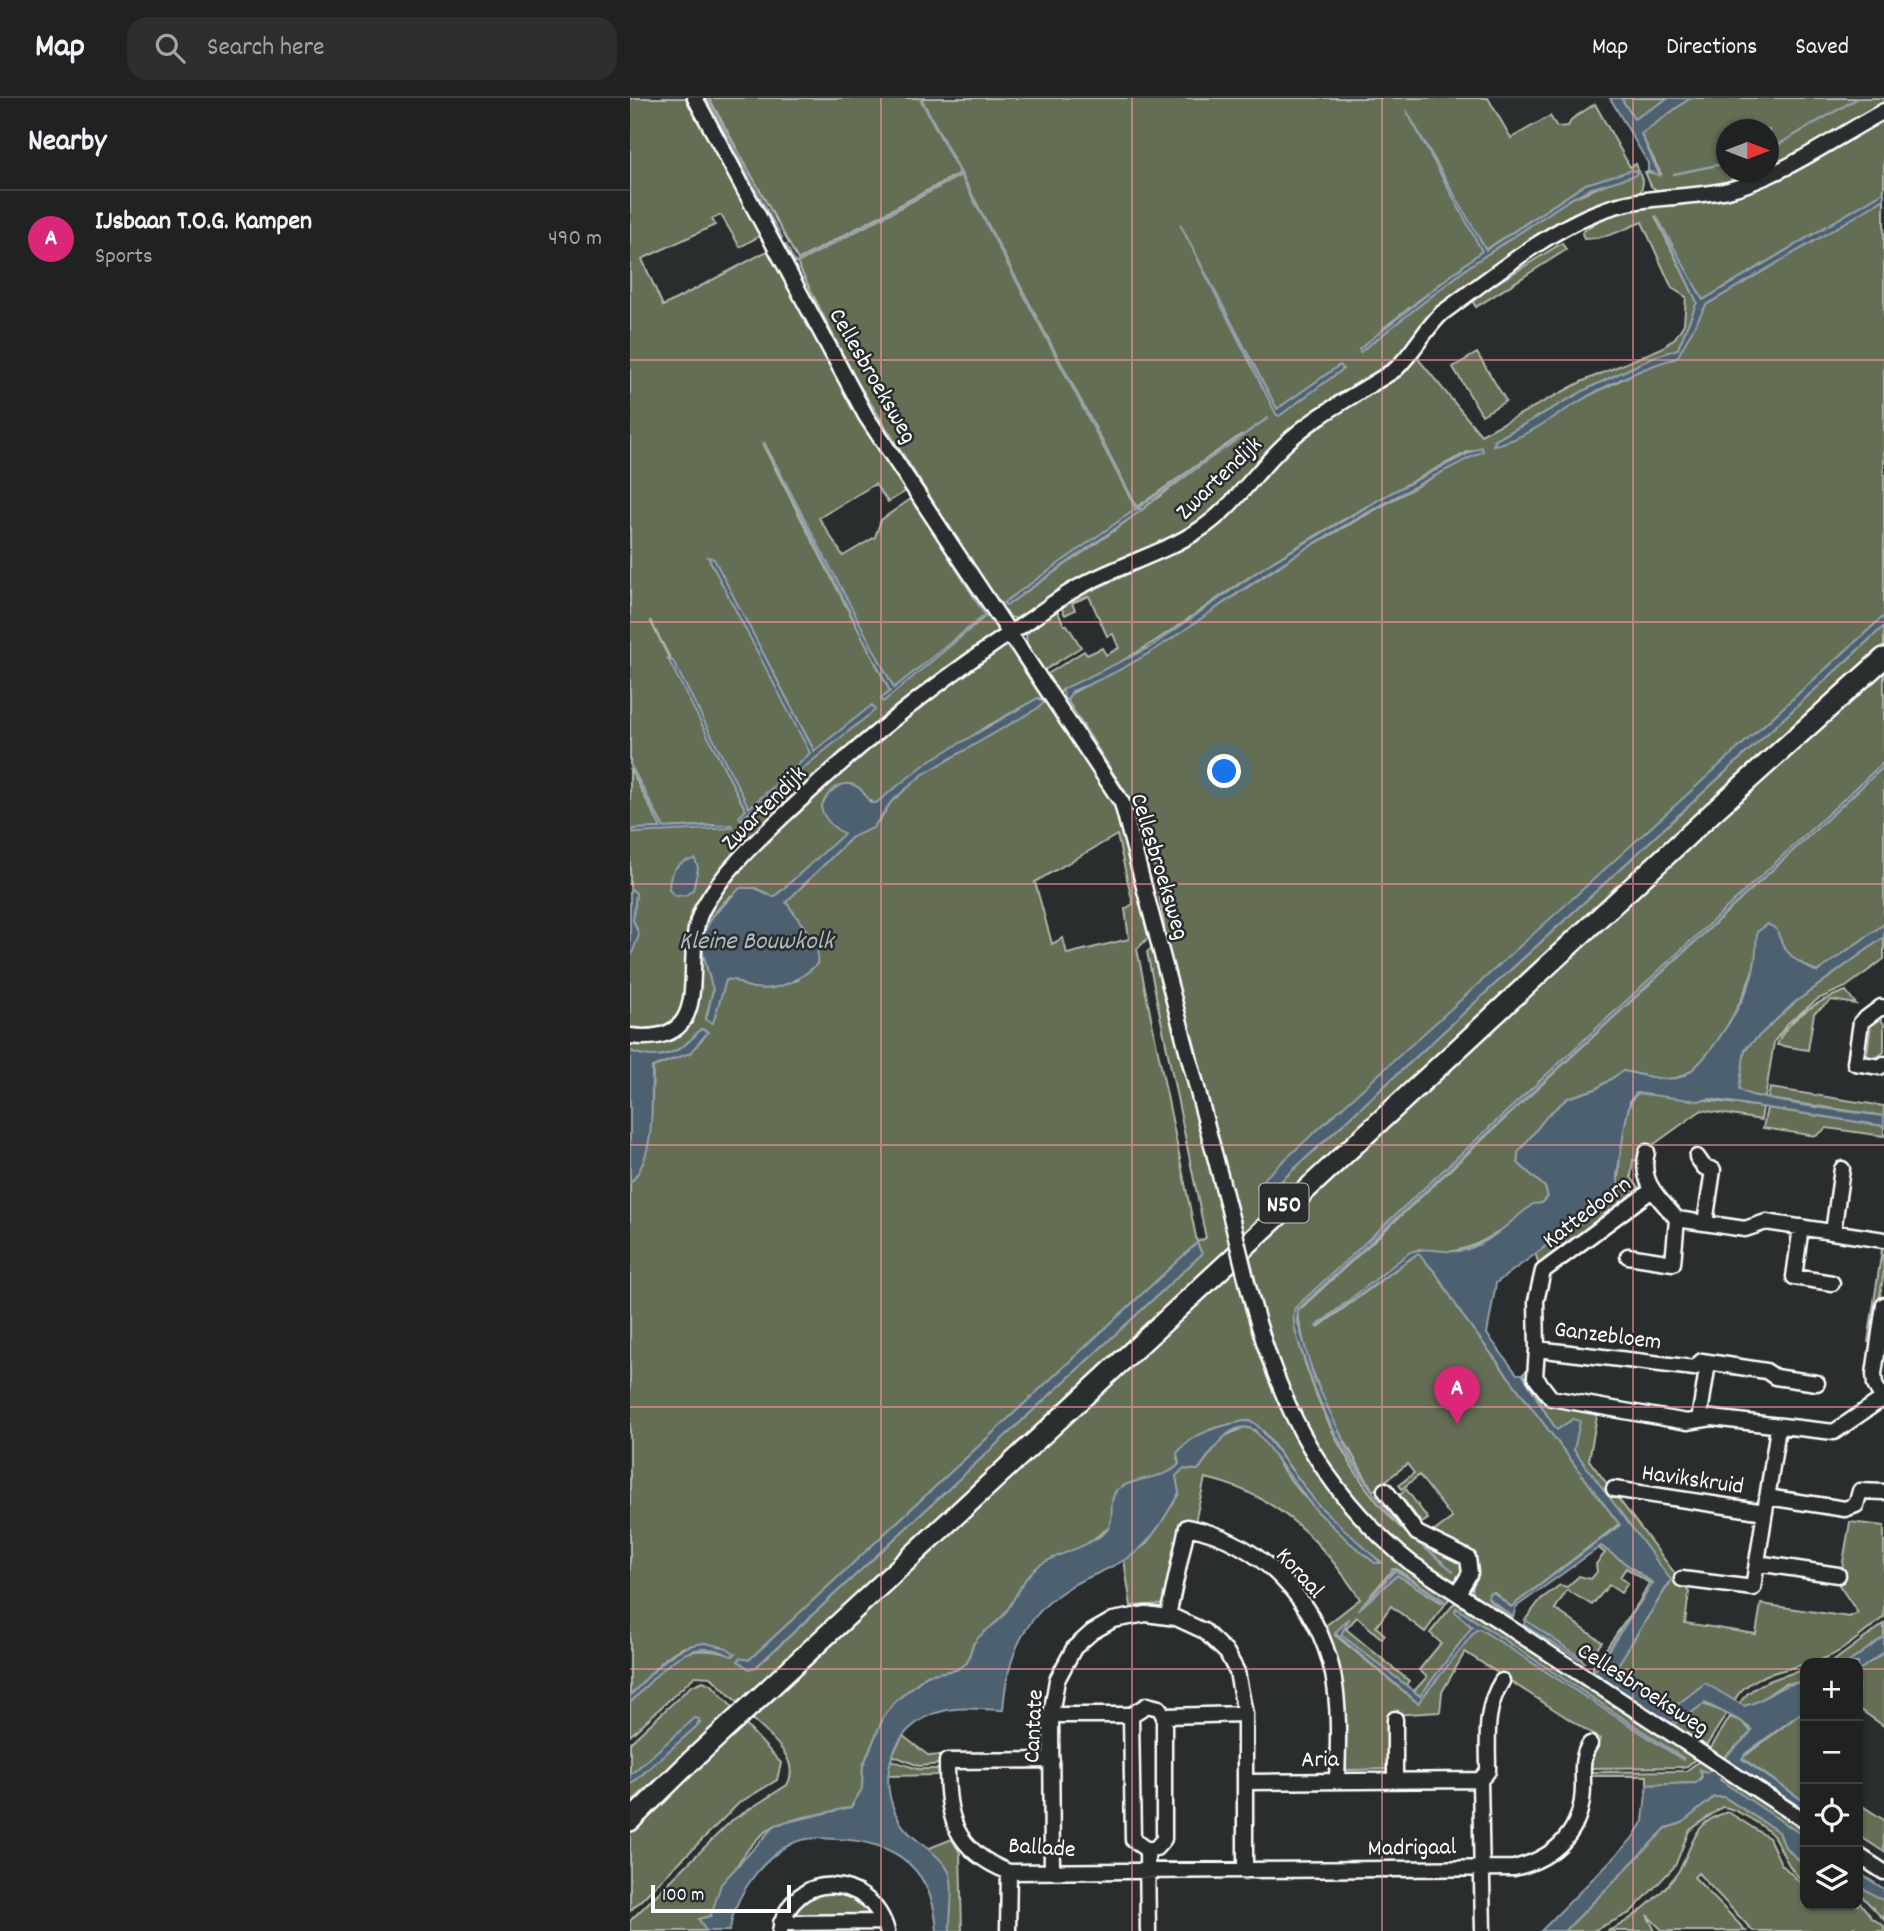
<!DOCTYPE html>
<meta charset="utf-8">
<style>
:root{--surface:#202222;--page:#2d2f2f;--text:#f1f3f6;--muted:#a2a4a5;--line:#3d3f40;--accent:#db2777}
body{margin:0;font-family:Dekko,sans-serif;background:var(--page);color:var(--text)}
.controls{position:absolute;right:21px;bottom:21px;display:grid;overflow:hidden;border-radius:14px;box-shadow:0 2px 5px #0004}
.controls button{width:63px;height:63px;display:grid;place-items:center;padding:0;border:0;border-bottom:2px solid var(--line);background:var(--surface);color:var(--text);font:35px sans-serif}
.compass{position:absolute;left:1086px;top:21px;width:63px;height:63px;border-radius:50%;background:var(--surface);box-shadow:0 2px 5px #0004;rotate:90deg}
.scale{position:absolute;left:21px;bottom:18px;width:140px;box-sizing:border-box;padding-left:7px;border:4px solid #fff;border-top:0;font-size:19px;line-height:24px;white-space:nowrap;color:#fff;-webkit-text-stroke:5px #2a2d2e;paint-order:stroke}
.you{position:absolute;left:595px;top:674px;width:24px;height:24px;margin:-18px;border:5px solid #fff;border-radius:50%;background:#1a73e8;box-shadow:0 0 0 10px #1a73e833}
.badge{display:grid;place-items:center;width:46px;height:46px;border-radius:50%;background:var(--accent);color:#fff;font-size:23px;font-weight:700}
.pin{position:absolute;translate:-50% -58px;filter:drop-shadow(0 2px 4px #0008)}
.pin::after{content:'';position:absolute;top:37px;width:24px;height:21px;background:inherit;clip-path:polygon(0 0,100% 0,50% 100%)}
.list{margin:0;padding:0;list-style:none}
h2{display:flex;justify-content:space-between;align-items:center;height:91px;margin:0;padding:0 28px;font-size:30px}
h2 small{font-size:23px;font-weight:400;color:var(--muted)}
.list li{display:grid;grid-template-columns:46px 1fr auto;gap:21px;align-items:center;box-sizing:border-box;height:98px;padding:0 28px;border-top:2px solid var(--line)}
.list b{display:block;font-size:26px;white-space:nowrap}
.list p{margin:0;font-size:23px;white-space:nowrap;color:var(--muted)}
.list em{font-size:23px;font-style:normal;color:var(--muted)}
.icon{flex:none;width:38px;height:38px;fill:none;stroke:currentColor;stroke-width:2;stroke-linecap:round;stroke-linejoin:round}
.map{position:relative;flex:none;width:1254px;height:1833px;overflow:hidden}
header{display:flex;align-items:center;gap:42px;box-sizing:border-box;height:98px;padding:0 35px;background:var(--surface);border-bottom:2px solid var(--line)}
header strong{font-size:33px}
nav{display:flex;gap:38px;margin-inline-start:auto;font-size:24px}
.search{width:490px;height:63px;background:var(--page);display:flex;align-items:center;gap:18px;box-sizing:border-box;padding:0 24px;border-radius:21px;color:var(--muted);font-size:26px}
main{display:flex}
aside{flex:1;background:var(--surface)}
.map>svg:first-child{display:block}
.green{fill:#636e54;stroke:#b1b6aa;stroke-width:2;fill-rule:evenodd}
.water{fill:#4d6170;stroke:#94a0a9;stroke-width:2}
.lines{fill:none;stroke-linecap:round;stroke-linejoin:round}
.stream{stroke:#94a0a9;stroke-width:2.5}
.minor-casing{stroke:#fff;stroke-width:19}
.highway-casing{stroke:#fff;stroke-width:24}
.minor{stroke:#2a2d2e;stroke-width:14}
.highway{stroke:#2a2d2e;stroke-width:19}
.minor-bridge-casing{stroke:#fff;stroke-width:19;stroke-linecap:butt}
.minor-bridge{stroke:#2a2d2e;stroke-width:14}
.grid{fill:none;stroke:#ff9aa2;stroke-width:2;stroke-opacity:0.55}
.labels{text-anchor:middle;stroke-width:5;stroke-linejoin:round;paint-order:stroke}
.shield{fill:#2a2d2e;stroke:#bfc0c0;stroke-width:2}
.shield-label{font-size:23px;font-weight:bold;fill:#fff}
.street-label{font-size:24px;fill:#fff;stroke:#2a2d2e}
.water-label{font-size:26px;font-style:italic;fill:#afb8bf;stroke:#2a2d2e}
</style>
<header>
<strong>Map</strong>
<div class="search"><svg class="icon" aria-label="search" viewBox="0 0 24 24"><circle cx="10" cy="10" r="6"/><path d="M15 15l6 6"/></svg>Search here</div>
<nav><a>Map</a><a>Directions</a><a>Saved</a></nav>
</header>
<main>
<aside>
<h2>Nearby<small></small></h2>
<ul class="list">
<li><span class="badge">A</span><div><b>IJsbaan T.O.G. Kampen</b><p>Sports</p></div><em>490 m</em></li>
</ul>
</aside>
<div class="map">
<svg width="1254" height="1833" viewBox="0 0 1254 1833">
<rect width="100%" height="100%" fill="#2a2d2e"/>
<filter id="ink" filterUnits="userSpaceOnUse"><feTurbulence type="fractalNoise" baseFrequency=".0143" numOctaves="2"/><feDisplacementMap in="SourceGraphic" scale="14" xChannelSelector="R" yChannelSelector="G"/><feConvolveMatrix kernelMatrix="1 2 1 2 8 2 1 2 1" color-interpolation-filters="sRGB"/></filter>
<g filter="url(#ink)">
<path class="green" d="M0,0H57L131,137L110,149L91,117L82,121L85,127L12,161L33,208L139,152L204,276L278,392L258,404L245,386L189,420L213,458L245,439L251,422L282,400L355,517L264,590L132,345L260,593L252,600L253,603L358,516L363,514L370,531L367,538L256,629L73,804L57,906L39,931L0,935V861L7,831L3,822L6,795L0,790V670L31,730L4,731V735L85,727L34,730L0,666ZM79,460L84,462L187,658L168,674L164,671L181,655ZM20,522L119,710L155,679L158,683L112,721L110,719L116,713Z
M79,0H290L330,75L168,162Z
M291,0H858L881,40L920,18L927,29L938,28L942,21L965,6L1000,69L1006,66L1013,85L1010,97L984,105L805,216L776,258L700,310L569,430L386,521L375,517L224,279L167,165L331,77L506,411L374,505L377,507L478,437L612,336L507,409ZM794,43L855,152L956,86L1007,73L940,101L841,167L730,254L755,229L852,153ZM587,198L647,311L710,267L713,271L648,317Z
M991,0H1039L1004,21Z
M1060,0H1254V7L1139,73V32H1097V74H1137L1115,84L1033,97L1021,88L1015,74L1031,76L1011,36Z
M1254,16V94L1073,202L1025,118L1067,204L1048,251L1024,259L959,290L866,342H882L962,296L1029,263L1044,261L1076,207L1254,101V518L628,1087L633,1096H637L1254,528V549L1103,681L611,1139L537,844L520,746L510,717L437,602L438,597L520,554L672,453L853,351L838,354C769,390 699,428 633,470C564,514 511,561 433,591L429,597L416,577L454,553L457,557L472,550L476,557L489,550L483,536L477,538L459,498L442,505L445,512L435,517L430,507L533,460L567,441L655,352L785,257L851,337L951,284L1032,250L1045,240L1054,226L1056,199L1042,190L1012,124C992,132 977,141 954,141L952,135L955,132C1002,96 1032,117 1078,100C1135,79 1198,43 1254,16Z
M932,145L936,152L846,209L841,201Z
M847,255L876,303L852,317L823,269Z
M426,510L434,527H437L451,549L413,573L397,548L396,536Z
M378,542L478,692L499,738L523,835L507,851L567,1144L576,1140L517,854L525,847L601,1148L109,1606L81,1579L65,1578L0,1638V1605C37,1567 46,1540 104,1558C52,1528 34,1563 0,1598V1085C25,1059 21,1002 23,969L60,955L78,934L71,931C52,954 30,967 0,953V942L50,931L66,848L85,797L153,723L310,589ZM408,600L414,602L292,677L261,704L249,723L222,739L156,804L185,844L168,882C152,887 133,893 117,888C108,885 105,880 96,882L83,924L76,920L83,892L73,855L82,818L100,798L125,790L144,799L215,736L204,690L226,688L242,705H246L354,630ZM487,737L503,806L495,811L499,841L437,856L433,840L422,846L405,784ZM567,1145L572,1156L126,1569L108,1561L119,1562Z
M1254,563V664L665,1210C663,1230 670,1249 676,1268C698,1336 738,1409 797,1452L789,1444L823,1455L837,1469L829,1482H821L790,1464L738,1421L692,1360L643,1260L615,1155Z
M1254,668V826L1187,874L1167,863L1153,851L1143,829L1127,845C1130,878 1083,965 1052,978C1035,986 1011,976 993,973L966,991L938,1000L918,1017L888,1055V1065L915,1089L918,1099L912,1105C873,1130 837,1165 789,1151L687,1230L788,1155L806,1175L833,1218L989,1426L881,1509L864,1494L859,1495L860,1503L883,1519L879,1523L842,1497L844,1472L799,1437L822,1420L789,1377L772,1391L769,1387L784,1375L777,1366L743,1393L697,1312L677,1258L667,1214Z
M1254,839V861L1216,889L1188,901L1158,925L1144,944L1135,1000L1112,995L1108,988L1113,956L1121,945L1164,905Z
M1216,893L1226,906L1202,902L1184,915L1178,952L1147,947C1156,921 1191,901 1216,893Z
M1248,918L1254,926V954L1243,962L1231,963L1230,956L1237,957L1241,926H1238Z
M1140,990L1254,1008V1018L1138,1001Z
M1010,994L1133,1009L1131,1022L1072,1012L1066,1016L1009,1057L1008,1063L1003,1062L1001,1079L1012,1094L910,1169L905,1155C929,1139 984,1110 988,1080C990,1062 992,1001 1010,994Z
M1137,1010L1254,1028V1038L1197,1030L1186,1038L1133,1030Z
M1252,1151L1254,1174L1242,1244H1238Z
M606,1161L684,1365L821,1498L795,1534L761,1508L746,1529L755,1537L752,1541L727,1519L716,1531L779,1583L776,1587L784,1593L797,1579L789,1572L811,1545L800,1535L826,1503L1068,1659L1057,1668L1051,1669L961,1670V1657L970,1641L835,1554L812,1594L810,1614L762,1617V1671L717,1672L713,1668L694,1529L730,1501C692,1443 646,1395 575,1380L565,1424L553,1421L534,1506L501,1508L494,1462L516,1446L545,1402L549,1395L545,1378L553,1371L568,1372L593,1339L614,1329C632,1330 644,1358 653,1372C679,1408 711,1437 745,1465L751,1464L716,1435L687,1406L634,1334L619,1323H614L581,1331L547,1359L549,1366C538,1383 503,1378 485,1394L481,1428L454,1448L410,1467L372,1519L343,1546L337,1565L326,1572L297,1577L266,1603L254,1618L233,1668L232,1691L221,1709C197,1716 170,1718 147,1727C116,1739 95,1790 81,1818L69,1821L76,1833H0V1823L101,1723L157,1687C172,1661 138,1637 120,1619ZM763,1471H766L814,1503L812,1505L767,1477L728,1512L759,1476L766,1474ZM826,1510L1053,1660L1054,1661L850,1531H846L788,1605L705,1537L719,1522L710,1534L711,1537L790,1598L842,1529L825,1514Z
M901,1269L921,1300L968,1313L959,1362L1059,1494L1055,1525L1126,1536L1131,1506L1219,1519L1228,1515L1209,1487L1220,1424L1254,1428V1519C1238,1531 1223,1545 1206,1555C1175,1573 1122,1568 1104,1603L1059,1598L1048,1606H1043L987,1571L988,1563L1041,1483L944,1352L943,1321L927,1332C913,1313 906,1295 893,1276Z
M776,1391L798,1421L792,1425L770,1397Z
M971,1448L1023,1485L968,1572L1048,1624L1073,1606L1097,1615L1073,1653L962,1578L963,1569L1009,1504L1019,1485L996,1470L990,1479L998,1485L991,1495L979,1487L962,1507L937,1492L925,1511L972,1544L966,1552L959,1548L951,1560L895,1522L911,1501L930,1487L937,1489L949,1478L961,1481L967,1474L966,1466L975,1455L967,1449Z
M1254,1526V1539L1218,1565H1194L1205,1562Z
M1254,1554V1628L1228,1610V1573Z
M1175,1571V1584L1154,1586L1126,1605L1114,1608L1109,1606C1122,1584 1152,1579 1175,1571Z
M73,1583L82,1587L104,1611L0,1705V1687L70,1625L65,1621L0,1677V1645L61,1588Z
M1175,1612V1704L1112,1660Z
M1100,1619L1111,1623L1122,1634L1090,1663L1079,1653Z
M114,1625L151,1665L147,1682L109,1705L0,1813V1734Z
M273,1638L299,1658L311,1657V1666L289,1668L262,1657Z
M1072,1661L1087,1669L1078,1675L1070,1672L1072,1678L1066,1685L1017,1687V1678H961V1674L1056,1673Z
M260,1662L288,1671H311V1677L257,1678Z
M1093,1673L1175,1727V1739L1092,1685L1090,1679Z
M1084,1699H1094L1149,1734L1155,1749L1175,1768V1784C1158,1773 1154,1755 1144,1739C1137,1729 1103,1709 1092,1709L1059,1733L1045,1768L1000,1815L963,1833H935L1036,1730L1049,1726Z
M1228,1705L1254,1722V1754L1228,1737Z
M1098,1714L1139,1740L1151,1766L1175,1789V1807H1228V1802L1242,1820L1254,1828V1833H1228L1224,1829L1220,1833H1123L1068,1775L1064,1779L1116,1833H1033L1017,1817L1025,1833H977C1000,1825 1039,1791 1051,1769C1064,1744 1064,1723 1098,1714Z
M322,1741L330,1755L332,1833H320C319,1797 329,1775 297,1751Z
M1228,1787L1254,1803V1822L1228,1794Z
M217,1793L249,1820L161,1819C180,1795 187,1795 217,1793Z"/>
<path class="water" d="M980,0H991L1004,21L1039,0H1060L1011,36L1030,78L1018,73V65Z
M776,12L856,152L956,86L1002,72L1007,74L1006,77L959,91L940,101L841,167L730,254L729,251L852,153Z
M1254,94V101L1248,105L1076,207L1047,260C1016,268 987,282 958,298C934,312 889,345 863,347L866,342L959,290L1024,259L1048,251L1067,204L1026,117L1073,202Z
M550,126L647,311L710,267L713,271L649,318L646,316Z
M134,344L264,590L355,517L304,434L358,516L253,604L251,601L260,593Z
M851,349L853,353C774,393 694,436 621,486C564,524 508,570 442,593L437,602L434,601L433,591L519,550L636,468L759,396Z
M506,411H513L377,507L373,505Z
M78,459L84,461L184,653L242,607L245,612L167,675L164,671L180,655Z
M1254,518V528L637,1096L628,1093L627,1087L695,1025Z
M38,561L43,563L119,710L155,679L158,681L111,721L109,719L116,712Z
M408,600L414,605L408,610L292,677L261,704L243,730L222,739L156,804L188,849L187,866C170,883 141,897 116,888C108,885 105,880 96,882L83,925L76,922L83,892L73,855V836L83,818L110,790H125L144,799L214,736C203,729 196,724 191,710C195,697 210,680 226,688C233,691 236,700 241,705H246L299,663Z
M1254,664V668L668,1211L667,1222L684,1280L721,1359L744,1396L767,1424L824,1474C751,1418 703,1350 675,1262C670,1247 660,1225 665,1210Z
M0,666L34,730L102,727L103,730L4,735L3,731L31,730Z
M65,761L68,770L63,792L56,797L46,798L39,792C39,773 47,763 65,761Z
M0,790L6,795L3,822L9,837L0,861Z
M1138,826L1147,832C1153,855 1166,864 1187,874L1254,826V839L1164,905L1115,951L1109,991C1119,1003 1231,1015 1254,1018V1028L1080,1001L1068,1003L1006,995L1000,1003L995,1027L987,1077L990,1093L866,1185L857,1236L887,1276H892C905,1295 913,1313 927,1332L943,1321L950,1323L944,1352L1041,1482L986,1570L1043,1606H1048L1075,1585L1114,1608C1140,1602 1145,1586 1175,1584V1612L1116,1655L1112,1661L1175,1704V1712L1101,1665L1090,1682L1175,1739V1768L1155,1749L1149,1734L1094,1699H1084L1052,1725L1036,1730L935,1833H911L1002,1741L1013,1723L1017,1687L1066,1685L1072,1679L1070,1672L1076,1675C1082,1672 1119,1638 1122,1632L1111,1623L1075,1605L1048,1624L1039,1625L964,1574L1023,1485L971,1448L886,1509L883,1519L858,1500L859,1495L863,1494L881,1509L990,1427L833,1218L806,1175L788,1155L685,1229L780,1154C795,1148 813,1155 829,1153C858,1149 880,1123 903,1106L912,1105L918,1099L915,1089L888,1065V1055L918,1017L938,1000L966,991L993,973C1010,976 1030,983 1047,980C1072,975 1109,911 1119,887C1126,869 1126,853 1127,834Z
M71,931L78,934L60,955L22,969C21,1005 27,1057 0,1085V953C30,965 51,955 71,931Z
M567,1145L572,1156L126,1569L119,1571L108,1563L110,1560L119,1562Z
M614,1323L623,1324L630,1330L687,1406L751,1465H745L719,1444L686,1412L625,1332C600,1319 581,1356 568,1372L553,1371L546,1378L549,1395C537,1416 524,1440 505,1455C487,1469 463,1476 443,1487C394,1516 377,1558 373,1612C354,1612 332,1608 313,1613C262,1625 244,1681 270,1724C282,1744 309,1753 319,1774C325,1790 319,1816 320,1833H307C303,1770 266,1743 206,1741C192,1740 176,1739 163,1745C133,1759 103,1799 100,1833H76L69,1821L81,1818L91,1786L145,1727L221,1709L232,1691L233,1668L254,1618L266,1603L297,1577L326,1572L337,1565C340,1558 341,1550 344,1545C351,1534 364,1528 372,1519C386,1503 391,1479 410,1467C430,1454 454,1451 473,1436C490,1422 473,1401 491,1389C512,1377 535,1382 549,1366L547,1355C563,1334 590,1328 614,1323Z
M763,1471L814,1503V1505L767,1477L728,1512L764,1474L761,1473Z
M826,1510L1053,1660V1662L850,1531L846,1532L788,1605L705,1535L719,1520L711,1537L790,1598L842,1529L825,1514Z
M895,1522L951,1560L955,1565L894,1527Z
M1254,1539V1554L1228,1573V1565H1218Z
M75,1545L97,1550L105,1556L101,1558C57,1533 28,1577 0,1605V1598C22,1576 41,1547 75,1545Z
M65,1620L69,1621L67,1628L0,1687V1677Z
M1228,1774L1254,1791V1803L1228,1787Z"/>
<g class="lines">
<path class="stream" d="M77,0L152,140
M290,0L507,411L638,320
M1139,52L1228,0
M1044,76L1097,65
M156,147L165,165L331,76"/>
<defs>
<path id="minor" d="M65,0L236,318L492,705L602,1123
M1254,910L1251,909L1231,924L1225,965L1250,969L1254,966
M0,938C93,949 47,859 73,810C95,770 133,737 166,706C235,641 312,580 391,528C411,515 428,500 449,489C488,467 531,457 569,432C602,411 624,376 652,349C684,317 728,296 766,271C784,254 794,232 812,215C859,181 919,131 973,112C1012,97 1057,101 1098,92C1151,79 1206,39 1254,13
M1017,1054C1009,1084 1028,1099 1047,1121L1115,1131L1136,1124L1254,1142
M1067,1059L1074,1069L1083,1072L1075,1125
M1171,1129L1164,1179L1202,1185
M1203,1134L1212,1071
M998,1158L1043,1165L1047,1121
M614,1172C642,1290 683,1387 781,1465L1175,1723
M1254,1207L1244,1276L1245,1287L1254,1303
M907,1251L906,1203L913,1173L1022,1092
M1187,1285L1145,1279L1136,1273L1072,1263L1064,1270L907,1251L905,1279L921,1300L1057,1324L1082,1320L1204,1334L1252,1301
M1069,1322L1078,1265
M984,1391L1135,1414
M755,1392L787,1435L838,1460L840,1475L828,1495
M1137,1399L1215,1411L1226,1407L1230,1393L1254,1394
M1127,1465L1208,1477
M1052,1481L1123,1490L1148,1330
M538,1518L557,1429C631,1443 688,1504 703,1576C710,1610 708,1648 707,1683
M421,1617H501L517,1607L529,1610L534,1618L615,1616
M501,1617L503,1742L517,1752L526,1750L534,1741V1618
M765,1621V1682
M422,1662L317,1663C317,1719 323,1752 379,1774L884,1770C926,1760 953,1733 953,1688C953,1673 951,1658 960,1646
M616,1684L850,1682
M517,1752L518,1833
M1228,1757L1254,1774
M422,1774L421,1617L427,1582L444,1550L462,1534L483,1522L516,1516L546,1520L574,1533L597,1555L607,1574L615,1616V1773
M151,1825L254,1824
M150,1833C162,1770 241,1775 257,1833
M378,1833L379,1774
M853,1833L850,1682L858,1673C858,1641 854,1611 872,1583"/>
<path id="highway" d="M0,1723L60,1664L1083,714L1254,560"/>
</defs>
<use href="#minor" class="minor-casing"/>
<use href="#highway" class="highway-casing"/>
<use href="#minor" class="minor"/>
<use href="#highway" class="highway"/>
<defs>
<path id="minor-bridge" d="M602,1123L614,1172"/>
</defs>
<use href="#minor-bridge" class="minor-bridge-casing"/>
<use href="#minor-bridge" class="minor-bridge"/>
</g>
</g>
<path class="grid" d="M251,0V1833M502,0V1833M752,0V1833M1003,0V1833M0,262H1254M0,524H1254M0,786H1254M0,1047H1254M0,1309H1254M0,1571H1175M1228,1571H1254"/>
<g class="labels">
<rect class="shield" x="629.5" y="1085.5" width="49" height="39" rx="5"/>
<g class="shield-label">
<text x="654" y="1113">N50</text>
</g>
<g class="street-label">
<text transform="translate(244 277) rotate(60)" y="8">Cellesbroeksweg</text>
<text transform="translate(588 379) rotate(-44)" y="8">Zwartendijk</text>
<text transform="translate(133 709) rotate(-45)" y="8">Zwartendijk</text>
<text transform="translate(531 768) rotate(73)" y="8">Cellesbroeksweg</text>
<text transform="translate(956 1113) rotate(-37)" y="8">Kattedoorn</text>
<text transform="translate(978 1236) rotate(7)" y="8">Ganzebloem</text>
<text transform="translate(1063 1380) rotate(8)" y="8">Havikskruid</text>
<text transform="translate(671 1474) rotate(48)" y="8">Koraal</text>
<text transform="translate(1014 1590) rotate(33)" y="8">Cellesbroeksweg</text>
<text transform="translate(402 1628) rotate(-87)" y="8">Cantate</text>
<text transform="translate(690 1660) rotate(-1)" y="8">Aria</text>
<text transform="translate(412 1748) rotate(4)" y="8">Ballade</text>
<text transform="translate(782 1748) rotate(-1)" y="8">Madrigaal</text>
</g>
<g class="water-label">
<text x="126" y="850">Kleine Bouwkolk</text>
</g>
</g>
</svg>
<div class="controls">
<button>+</button>
<button>−</button>
<button><svg class="icon" aria-label="locate" viewBox="0 0 24 24"><circle cx="12" cy="12" r="6"/><path d="M12 2v4M12 18v4M2 12h4M18 12h4"/></svg></button>
<button><svg class="icon" aria-label="layers" viewBox="0 0 24 24"><path d="M12 4l9 5-9 5-9-5zM3 14l9 5 9-5"/></svg></button>
</div>
<svg class="compass" viewBox="-18 -18 36 36"><path d="M0-13l5 13h-10z" fill="#e53935"/><path d="M0 13l5-13h-10z" fill="#a2a4a5"/></svg>
<div class="scale">100 m</div>
<div class="you"></div>
<div class="pin badge" style="left:827px;top:1326px">A</div>
</div>
</main>
